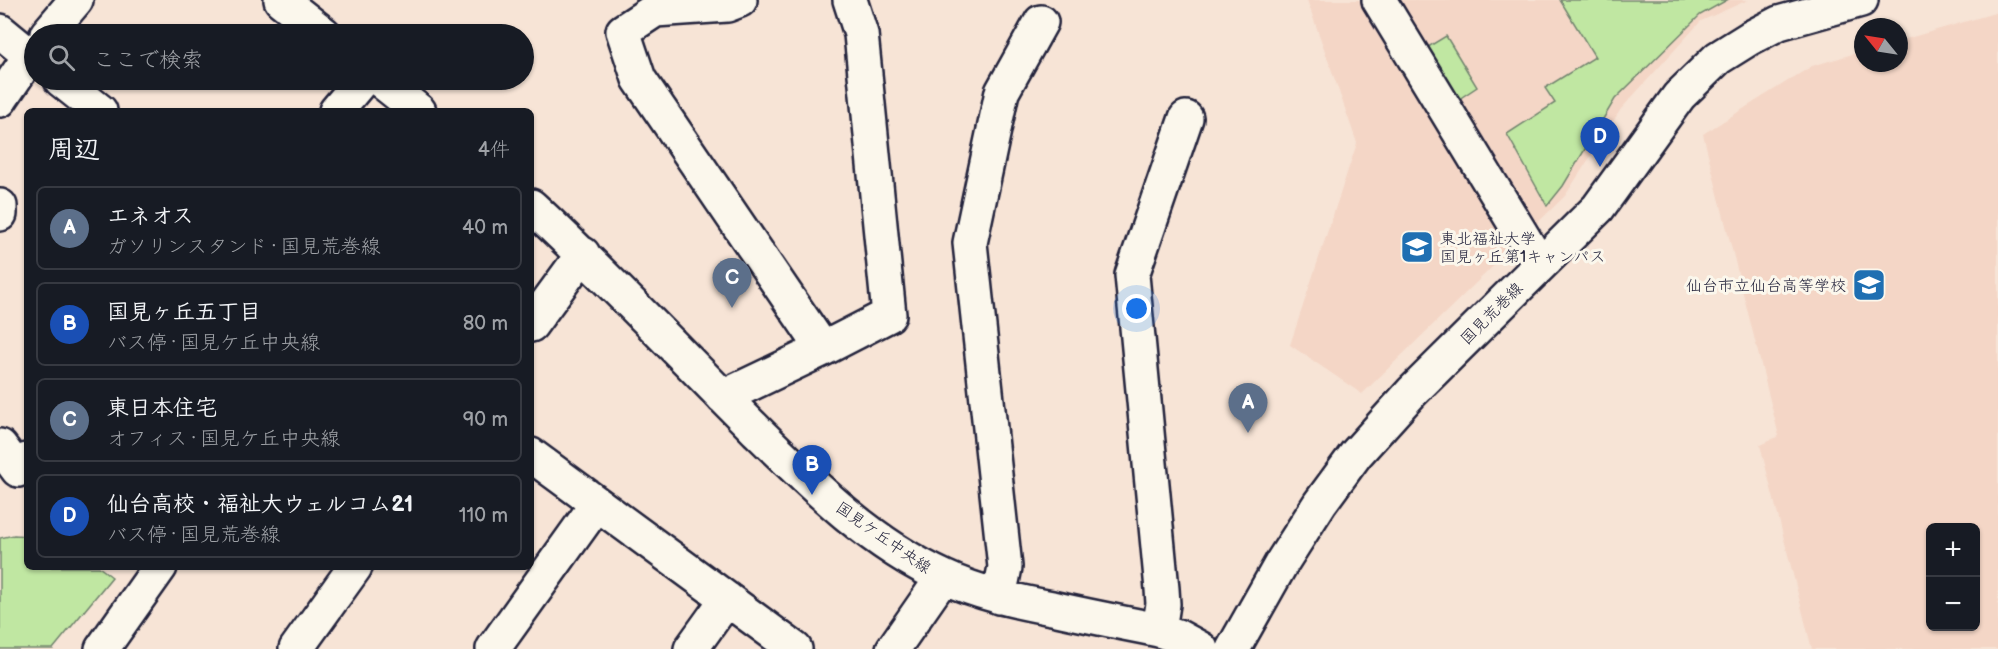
<!DOCTYPE html>
<html lang="ja">
<meta charset="utf-8">
<style>
:root{--surface:#171b24;--page:#20242c;--text:#f1f3f6;--muted:#9ea1a6;--line:#363941;--accent:#7c3aed}
body{margin:0;font-family:"Balsamiq Sans","Klee One",sans-serif;background:var(--page);color:var(--text)}
.controls{position:absolute;right:18px;bottom:18px;display:grid;overflow:hidden;border-radius:9px;box-shadow:0 2px 4px #0004}
.controls button{width:54px;height:54px;display:grid;place-items:center;padding:0;border:0;border-bottom:2px solid var(--line);background:var(--surface);color:var(--text);font:30px sans-serif}
.compass{position:absolute;left:1854px;top:18px;width:54px;height:54px;border-radius:50%;background:var(--surface);box-shadow:0 2px 4px #0004;rotate:300deg}
.you{position:absolute;left:1137px;top:309px;width:21px;height:21px;margin:-15px;border:4px solid #fff;border-radius:50%;background:#1a73e8;box-shadow:0 0 0 9px #1a73e833}
.badge{display:grid;place-items:center;width:39px;height:39px;border-radius:50%;background:var(--accent);color:#fff;font-size:20px;font-weight:700}
.pin{position:absolute;translate:-50% -50px;filter:drop-shadow(0 2px 3px #0008)}
.pin::after{content:'';position:absolute;top:32px;width:21px;height:18px;background:inherit;clip-path:polygon(0 0,100% 0,50% 100%)}
.list{margin:0;padding:0;list-style:none}
h2{display:flex;justify-content:space-between;align-items:center;height:78px;margin:0;padding:0 24px;font-size:26px}
h2 small{font-size:20px;font-weight:400;color:var(--muted)}
.list li{display:grid;grid-template-columns:39px 1fr auto;gap:18px;align-items:center;box-sizing:border-box;height:84px;margin:0 12px 12px;padding:0 12px;border:2px solid var(--line);border-radius:9px}
.list b{display:block;font-size:22px;white-space:nowrap}
.list p{margin:0;font-size:20px;white-space:nowrap;color:var(--muted)}
.list em{font-size:20px;font-style:normal;color:var(--muted)}
.icon{flex:none;width:33px;height:33px;fill:none;stroke:currentColor;stroke-width:2;stroke-linecap:round;stroke-linejoin:round}
.map{position:relative;flex:none;width:1998px;height:649px;overflow:hidden}
.search{position:absolute;background:var(--surface);box-shadow:0 2px 4px #0004;left:24px;top:24px;width:510px;height:66px;display:flex;align-items:center;gap:15px;box-sizing:border-box;padding:0 21px;border-radius:33px;color:var(--muted);font-size:22px}
.panel{position:absolute;background:var(--surface);box-shadow:0 2px 4px #0004;left:24px;top:108px;width:510px;height:462px;border-radius:9px}
.map>svg:first-child{display:block}
.built{fill:#f4d6c6;fill-rule:evenodd}
.green{fill:#c0e7a2;stroke:#71846e;stroke-width:1.5}
.lines{fill:none;stroke-linecap:round;stroke-linejoin:round}
.minor-casing{stroke:#22223b;stroke-width:38}
.minor{stroke:#fbf7ec;stroke-width:33}
.labels{text-anchor:middle;stroke-width:6;stroke-linejoin:round;paint-order:stroke}
.poi-label{font-size:16px;fill:#22223b;stroke:#fbf7ec;text-anchor:start}
.street-label{font-size:16px;fill:#22223b;stroke:#fbf7ec}
</style>
<div class="map">
<svg width="1998" height="649" viewBox="0 0 1998 649">
<rect width="100%" height="100%" fill="#f7e4d6"/>
<filter id="ink" filterUnits="userSpaceOnUse"><feTurbulence type="fractalNoise" baseFrequency=".0167" numOctaves="2"/><feDisplacementMap in="SourceGraphic" scale="12" xChannelSelector="R" yChannelSelector="G"/><feConvolveMatrix kernelMatrix="1 2 1 2 8 2 1 2 1" color-interpolation-filters="sRGB"/></filter>
<g filter="url(#ink)">
<path class="built" d="M1307,0H1748L1701,21L1621,109L1565,196L1362,394L1290,345L1357,143Z
M1998,12V649H1812L1760,445L1779,436L1703,134L1812,66L1863,51V63H1899V41ZM1930,528H1976V626H1930Z"/>
<path class="green" d="M1560,0H1727L1700,15L1615,99L1563,186L1547,206L1507,134L1555,103L1545,88L1595,57Z
M1446,36L1477,87L1459,99L1428,47Z
M14,535L27,536V567H99L112,577L53,649H0V538Z"/>
<g class="lines">
<defs>
<path id="minor" d="M281,0L324,34
M740,0L727,5L655,10L623,31L639,79L823,349
M1379,0L1540,265
M0,31L34,59
M47,34L76,0
M61,80L100,111
M380,80L419,111
M0,100L34,50
M336,111L362,80
M0,206V214
M531,206C609,278 681,355 756,430C812,485 871,544 944,577C978,593 1015,601 1052,608C1088,616 1123,623 1159,630L1177,636L1201,649
M531,325L583,254
M723,397L823,349L889,315L861,34L850,0
M0,446L18,470L27,460
M531,455L795,649
M999,597L1005,567L970,243L1002,92L1041,22
M1159,630L1163,604L1162,589L1132,275L1186,118
M102,649L160,567
M296,649L355,567
M493,649L597,504
M691,649L727,599
M893,649L943,577
M1233,649L1281,564L1320,503L1356,454L1412,392L1598,208L1679,96L1718,58L1750,38L1779,23L1861,0"/>
</defs>
<use href="#minor" class="minor-casing"/>
<use href="#minor" class="minor"/>
</g>
</g>
<defs>
<symbol id="university-square" viewBox="-11 -11 22 22"><rect x="-9" y="-9" width="18" height="18" rx="4" fill="#1f6fb2" stroke="#fbf7ec"/><path d="M0-5L7-2L0 1L-7-2ZM-4 1L0 2.5L4 1V4Q0 6-4 4Z" fill="#fff"/></symbol>
<symbol id="school-square" viewBox="-11 -11 22 22"><rect x="-9" y="-9" width="18" height="18" rx="4" fill="#1f6fb2" stroke="#fbf7ec"/><path d="M0-5L7-2L0 1L-7-2ZM-4 1L0 2.5L4 1V4Q0 6-4 4Z" fill="#fff"/></symbol>
</defs>
<g fill-rule="evenodd">
<use href="#university-square" x="1398" y="228" width="38" height="38"/>
<use href="#school-square" x="1850" y="266" width="38" height="38"/>
</g>
<g class="labels">
<g class="poi-label">
<text x="1440" y="244">東北福祉大学<tspan x="1440" dy="18">国見ヶ丘第1キャンパス</tspan></text>
<text x="1846" y="291" text-anchor="end">仙台市立仙台高等学校</text>
</g>
<g class="street-label">
<text transform="translate(1491 313) rotate(-45)" y="6">国見荒巻線</text>
<text transform="translate(884 537) rotate(35)" y="6">国見ケ丘中央線</text>
</g>
</g>
</svg>
<div class="controls">
<button>+</button>
<button>−</button>
</div>
<svg class="compass" viewBox="-18 -18 36 36"><path d="M0-13l5 13h-10z" fill="#e53935"/><path d="M0 13l5-13h-10z" fill="#9ea1a6"/></svg>
<div class="you"></div>
<div class="pin badge" style="left:1248px;top:433px;background:#5c6f8a">A</div>
<div class="pin badge" style="left:812px;top:495px;background:#1a4fb4">B</div>
<div class="pin badge" style="left:732px;top:308px;background:#5c6f8a">C</div>
<div class="pin badge" style="left:1600px;top:167px;background:#1a4fb4">D</div>
<div class="search"><svg class="icon" aria-label="search" viewBox="0 0 24 24"><circle cx="10" cy="10" r="6"/><path d="M15 15l6 6"/></svg>ここで検索</div>
<section class="panel">
<h2>周辺<small>4件</small></h2>
<ul class="list">
<li><span class="badge" style="background:#5c6f8a">A</span><div><b>エネオス</b><p>ガソリンスタンド · 国見荒巻線</p></div><em>40 m</em></li>
<li><span class="badge" style="background:#1a4fb4">B</span><div><b>国見ヶ丘五丁目</b><p>バス停 · 国見ケ丘中央線</p></div><em>80 m</em></li>
<li><span class="badge" style="background:#5c6f8a">C</span><div><b>東日本住宅</b><p>オフィス · 国見ケ丘中央線</p></div><em>90 m</em></li>
<li><span class="badge" style="background:#1a4fb4">D</span><div><b>仙台高校・福祉大ウェルコム21</b><p>バス停 · 国見荒巻線</p></div><em>110 m</em></li>
</ul>
</section>
</div>
